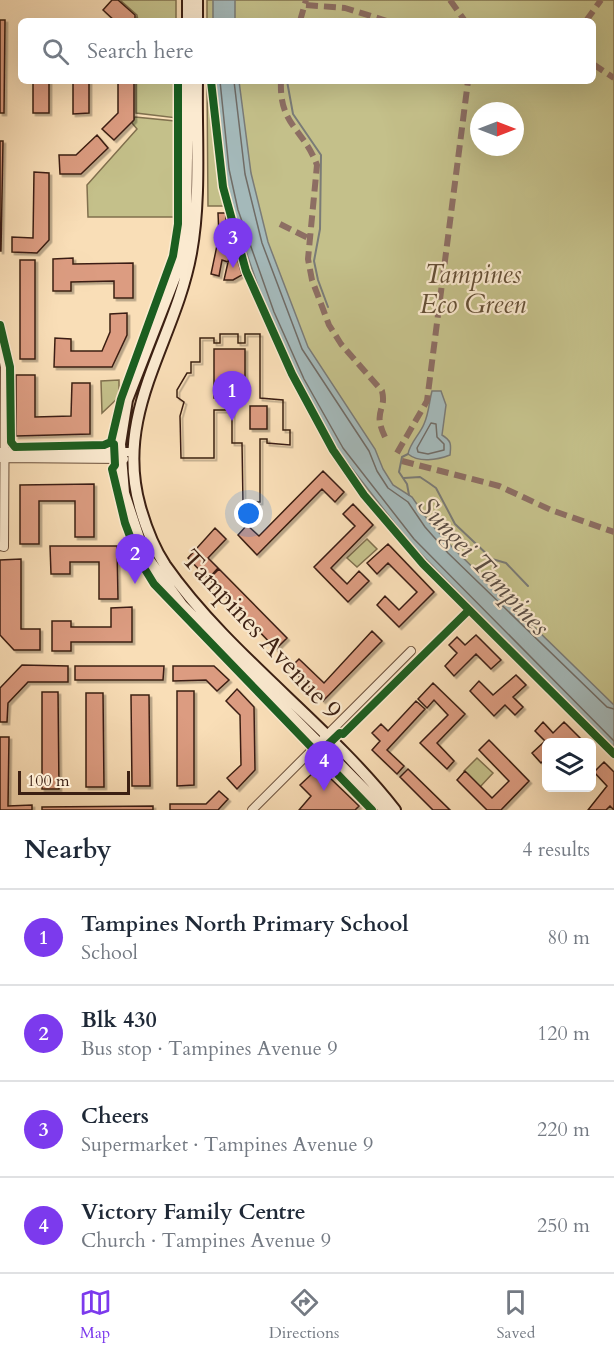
<!DOCTYPE html>
<meta charset="utf-8">
<style>
:root{--surface:#fff;--page:#f6f6f7;--text:#1f2937;--muted:#747a83;--line:#e0e1e3;--accent:#7c3aed}
body{margin:0;font-family:Cardo,serif;background:var(--page);color:var(--text)}
.controls{position:absolute;right:18px;bottom:18px;display:grid;overflow:hidden;border-radius:9px;box-shadow:0 6px 24px #0002}
.controls button{width:54px;height:54px;display:grid;place-items:center;padding:0;border:0;border-bottom:2px solid var(--line);background:var(--surface);color:var(--text);font:30px sans-serif}
.compass{position:absolute;left:470px;top:102px;width:54px;height:54px;border-radius:50%;background:var(--surface);box-shadow:0 6px 24px #0002;rotate:90deg}
.scale{position:absolute;left:18px;bottom:15px;width:112px;box-sizing:border-box;padding-left:6px;border:3px solid #3b1f12;border-top:0;font-size:16px;line-height:21px;white-space:nowrap;color:#3b1f12;-webkit-text-stroke:4px #fbead0;paint-order:stroke}
.you{position:absolute;left:249px;top:514px;width:21px;height:21px;margin:-15px;border:4px solid #fff;border-radius:50%;background:#1a73e8;box-shadow:0 0 0 9px #1a73e833}
.badge{display:grid;place-items:center;width:39px;height:39px;border-radius:50%;background:var(--accent);color:#fff;font-size:20px;font-weight:700}
.pin{position:absolute;translate:-50% -50px;filter:drop-shadow(0 2px 3px #0008)}
.pin::after{content:'';position:absolute;top:32px;width:21px;height:18px;background:inherit;clip-path:polygon(0 0,100% 0,50% 100%)}
.list{margin:0;padding:0;list-style:none}
h2{display:flex;justify-content:space-between;align-items:center;height:78px;margin:0;padding:0 24px;font-size:26px}
h2 small{font-size:20px;font-weight:400;color:var(--muted)}
.list li{display:grid;grid-template-columns:39px 1fr auto;gap:18px;align-items:center;box-sizing:border-box;height:96px;padding:0 24px;border-top:2px solid var(--line)}
.list b{display:block;font-size:22px;white-space:nowrap}
.list p{margin:0;font-size:20px;white-space:nowrap;color:var(--muted)}
.list em{font-size:20px;font-style:normal;color:var(--muted)}
.icon{flex:none;width:33px;height:33px;fill:none;stroke:currentColor;stroke-width:2;stroke-linecap:round;stroke-linejoin:round}
.map{position:relative;flex:none;width:614px;height:810px;overflow:hidden}
.search{position:absolute;background:var(--surface);box-shadow:0 6px 24px #0002;left:18px;right:18px;top:18px;height:66px;display:flex;align-items:center;gap:15px;box-sizing:border-box;padding:0 21px;border-radius:9px;color:var(--muted);font-size:22px}
.sheet{height:462px;background:var(--surface)}
nav{display:flex;justify-content:space-around;align-items:center;box-sizing:border-box;height:84px;border-top:2px solid var(--line);background:var(--surface);font-size:16px;color:var(--muted)}
nav a{display:grid;justify-items:center;gap:3px}
nav .on{color:var(--accent)}
.map>svg:first-child{display:block}
.green{fill:#c4c08a;stroke:#80704e;stroke-width:1.5;fill-rule:evenodd}
.water{fill:#a4b9ba;stroke:#7a7b77;stroke-width:1.5}
.lines{fill:none;stroke-linecap:round;stroke-linejoin:round}
.shore{stroke:#706c66;stroke-width:1.5}
.stream{stroke:#7a7b77;stroke-width:2}
.building{fill:#dc9c81;stroke:#3b1f12;stroke-width:1.5;fill-rule:evenodd;filter:url(#shadow)}
.minor-casing{stroke:#6a4f3b;stroke-width:10}
.secondary-casing{stroke:#3b1f12;stroke-width:14}
.minor{stroke:#fbead0;stroke-width:8}
.secondary{stroke:#fbead0;stroke-width:10}
.quiet{stroke:#8d6e63;stroke-width:6;stroke-dasharray:12 6;stroke-linecap:butt}
.cycleway-casing{stroke:#fbead0;stroke-width:11}
.cycleway{stroke:#1b5e20;stroke-width:8}
.labels{text-anchor:middle;stroke-width:4.5;stroke-linejoin:round;paint-order:stroke}
.park-label{font-size:26px;font-style:italic;fill:#644f36;stroke:#fbead0}
.street-label{font-size:26px;fill:#3b1f12;stroke:#fbead0}
.water-label{font-size:27px;font-style:italic;fill:#5a4d44;stroke:#fbead0}
</style>
<div class="map">
<svg width="614" height="810" viewBox="0 0 614 810">
<defs>
<filter id="shadow"><feDropShadow dx="2.5" dy="2.5" stdDeviation="0" flood-color="#0004"/></filter>
</defs>
<rect width="100%" height="100%" fill="#f9deb7"/>
<filter id="stains"><feTurbulence type="fractalNoise" baseFrequency=".00333" numOctaves="4"/><feColorMatrix values="0 0 0 0 .2 0 0 0 0 .09 0 0 0 0 .02 0 0 0 .5 -.17"/></filter>
<radialGradient id="worn" r=".72"><stop offset=".6" stop-color="#630" stop-opacity="0"/><stop offset="1" stop-color="#630" stop-opacity=".3"/></radialGradient>
<path class="green" d="M120,0H176V21H137V15Z
M207,0H614V756C569,711 524,666 479,621C442,583 404,546 371,504C302,415 261,313 229,206H208L207,81H593V21H207ZM479,111H515V147H479Z
M136,81H177V118L136,113Z
M135,117L175,121L174,217H88L87,185L137,129L132,123Z
M119,380V397L102,413L101,381Z
M367,539L377,549L357,567L347,558Z
M477,758L493,773L480,787L464,771Z"/>
<path class="water" d="M213,0H235V21H213Z
M214,81H239L251,173L268,242L308,347L375,449L383,469L393,485L412,497L430,523L453,548L614,705V749L410,543L339,452L299,382L268,315L232,211L223,169Z
M432,391H441L446,405L442,435C452,441 451,445 450,455C437,460 419,463 408,454C410,443 420,434 424,424C429,413 429,402 432,391Z"/>
<g class="lines">
<path class="shore" d="M220,81L229,169L238,210L274,312L304,379L343,448L414,539L614,741
M234,81L245,174L262,243L302,349L369,451L377,471L388,488L408,502L425,527L448,553L607,707L614,709
M431,423L436,424L437,437L444,444V450L428,454L418,452L417,448Z"/>
<path class="stream" d="M287,81L293,114L321,155L320,229L314,261L318,280L328,307
M408,454L402,457L399,472L407,484L409,495
M404,478L420,477L429,483L436,488L455,524L492,559L506,563L528,586"/>
</g>
<path class="building" d="M112,0H118L135,15V21H115L103,10Z
M0,20H5L4,113H0Z
M33,81H49V113H33Z
M73,81H89V113L73,114Z
M118,81H134V120L114,140L102,129L118,113Z
M97,135L108,148L81,174H60L59,155H76Z
M0,141H3L1,251H0Z
M34,172L49,173V240L37,253L12,252V237L33,238Z
M218,213H226L225,248L231,249L228,262L222,260L219,276L211,274L219,236Z
M231,249L235,250L242,275L233,280H224Z
M73,258V264L133,263V298H114V281L71,282V291H53V259Z
M20,260H35V359H20Z
M127,313V335L112,367H54L55,338L71,339V351H102L110,332V314Z
M220,334H238V343H245V334H260V398L283,400V430H290V445L267,443V439H260V502H243L242,443H232V410H214V458H181L180,416L184,402L177,397V390L187,373H191V362H200V338H214V343H220ZM214,349H245V398H214ZM250,406H267V429H250Z
M220,334H238V343H245V334H260V398L283,400V430H290V445L267,443V439H260V502H243L242,443H232V410H214V458H181L180,416L184,402L177,397V390L187,373H191V362H200V338H214V343H220Z
M16,375H35V417L71,416L72,383H90V434L16,436Z
M323,471L344,492L335,502L322,489L257,555L238,535L247,525L259,536Z
M94,484V537H75V501H39V544H20V485Z
M353,504L373,525L331,568L347,584L359,571L369,581L348,602L314,567L355,526L343,514Z
M215,528L226,539L208,558L218,568L208,579L188,558Z
M388,544L434,592L399,627L377,605L385,596L399,610L417,592L388,563L377,574L367,563Z
M50,546H117L118,599H99V562H70V574H51Z
M21,559V629H40V650H14L0,635V560Z
M219,569L287,638L276,649L209,579Z
M132,607V642H71V651H52V621H71V627H111V608Z
M372,631L382,641L323,701L290,668L299,659L324,683Z
M476,635L501,660L491,669L476,654L454,676L445,666L457,653L449,645L457,637L465,645Z
M22,665L68,666V682H28L8,703L7,722H0V688Z
M75,666H164L163,680H75Z
M173,666H214L229,680L217,691L206,680L173,681Z
M516,675L526,685L513,697L523,707L515,715L505,705L494,716L470,691L479,681L493,695Z
M433,683L465,714L437,743L454,761L447,769L420,743L448,715L434,700L427,708L418,699Z
M237,689L254,707L255,770L237,789L227,778L241,765L240,715L226,701Z
M177,691H194V785L177,786Z
M42,692H58L59,789H42Z
M86,693H103L104,787H86Z
M131,695H149L150,786H132Z
M416,701L425,709L387,750L404,766L397,774L372,750L380,741L372,733L381,724L388,731Z
M543,722L553,733L564,722L584,742H546V758L541,763L532,753L545,741L535,731Z
M0,737H9L8,806L32,805V810H0Z
M489,740L529,781L501,810H487L457,780L465,771L492,798L509,781L479,750Z
M604,762L614,772V810L610,806L606,810H588L607,786L594,772Z
M408,769L450,810H433L400,777Z
M316,770L327,781L330,778L359,806L355,810H299L311,796L300,785Z
M219,791L228,799L218,810H170V804H206Z
M153,806V810H42V807Z"/>
<g class="lines">
<defs>
<path id="minor" d="M0,342L5,367L4,547L0,546
M0,452H133
M1,458L124,459
M252,810L411,651"/>
<path id="secondary" d="M188,0V21
M197,21V0
M188,81L186,233L177,272L127,400L120,444L124,493L144,553L182,605L385,810
M197,81C196,138 201,198 191,253C175,342 113,412 140,507C146,528 153,547 165,565C228,655 328,724 395,810"/>
</defs>
<use href="#minor" class="minor-casing"/>
<use href="#secondary" class="secondary-casing"/>
<use href="#minor" class="minor"/>
<use href="#secondary" class="secondary"/>
<path class="quiet" d="M450,0L465,21
M306,5L345,8L387,21
M300,21L306,0
M586,21L601,0
M593,64L614,78
M281,81C279,125 303,128 317,165L308,259L312,280L329,325L341,344L382,391C387,411 372,410 385,437
M280,224L310,239
M397,453L427,401L468,81
M402,461L499,486L551,510L614,532"/>
<defs>
<path id="cycleway" d="M211,81L223,187L246,271L292,374L333,450L364,495L423,564L614,754
M0,325L10,367L11,442L15,447L104,445L111,442L121,399L173,256L178,224V81
M111,442L114,444L115,465L112,469L125,523L138,558L154,584L372,810
M319,753L340,733L343,734L469,610"/>
</defs>
<use href="#cycleway" class="cycleway-casing"/>
<use href="#cycleway" class="cycleway"/>
</g>
<g class="labels">
<g class="park-label">
<text x="473" y="283">Tampines<tspan x="473" dy="30">Eco Green</tspan></text>
</g>
<g class="street-label">
<text transform="translate(262 634) rotate(47)" y="9">Tampines Avenue 9</text>
</g>
<g class="water-label">
<text transform="translate(484 566) rotate(47)" y="9">Sungei Tampines</text>
</g>
</g>
<rect width="100%" height="100%" filter="url(#stains)"/>
<rect width="100%" height="100%" fill="url(#worn)"/>
</svg>
<div class="controls">
<button><svg class="icon" aria-label="layers" viewBox="0 0 24 24"><path d="M12 4l9 5-9 5-9-5zM3 14l9 5 9-5"/></svg></button>
</div>
<svg class="compass" viewBox="-18 -18 36 36"><path d="M0-13l5 13h-10z" fill="#e53935"/><path d="M0 13l5-13h-10z" fill="#747a83"/></svg>
<div class="scale">100 m</div>
<div class="you"></div>
<div class="pin badge" style="left:232px;top:421px">1</div>
<div class="pin badge" style="left:135px;top:584px">2</div>
<div class="pin badge" style="left:233px;top:268px">3</div>
<div class="pin badge" style="left:324px;top:791px">4</div>
<div class="search"><svg class="icon" aria-label="search" viewBox="0 0 24 24"><circle cx="10" cy="10" r="6"/><path d="M15 15l6 6"/></svg>Search here</div>
</div>
<section class="sheet">
<h2>Nearby<small>4 results</small></h2>
<ul class="list">
<li><span class="badge">1</span><div><b>Tampines North Primary School</b><p>School</p></div><em>80 m</em></li>
<li><span class="badge">2</span><div><b>Blk 430</b><p>Bus stop · Tampines Avenue 9</p></div><em>120 m</em></li>
<li><span class="badge">3</span><div><b>Cheers</b><p>Supermarket · Tampines Avenue 9</p></div><em>220 m</em></li>
<li><span class="badge">4</span><div><b>Victory Family Centre</b><p>Church · Tampines Avenue 9</p></div><em>250 m</em></li>
</ul>
</section>
<nav>
<a class="on"><svg class="icon" aria-label="map" viewBox="0 0 24 24"><path d="M3 6l6-2 6 2 6-2v14l-6 2-6-2-6 2zM9 4v14M15 6v14"/></svg>Map</a>
<a><svg class="icon" aria-label="directions" viewBox="0 0 24 24"><path d="M12 3l9 9-9 9-9-9zM9 14v-3h6M13 9l2 2-2 2"/></svg>Directions</a>
<a><svg class="icon" aria-label="saved" viewBox="0 0 24 24"><path d="M7 4h10v16l-5-4-5 4z"/></svg>Saved</a>
</nav>
